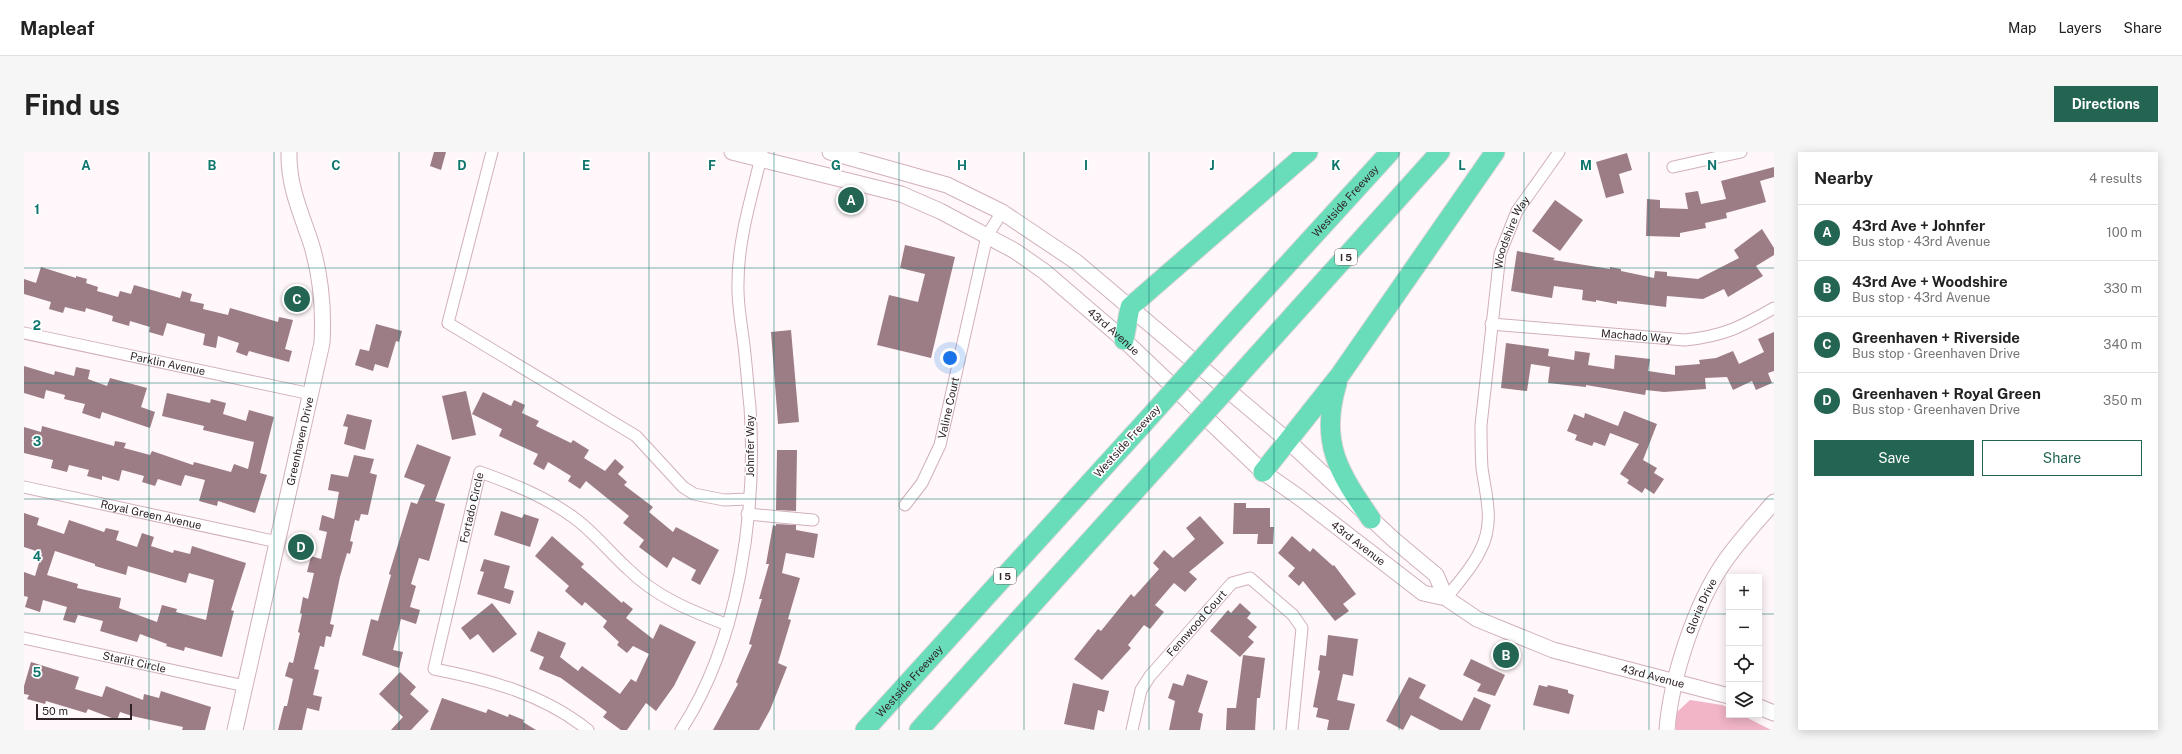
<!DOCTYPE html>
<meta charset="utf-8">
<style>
:root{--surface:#fff;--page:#f6f6f6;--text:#222;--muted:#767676;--line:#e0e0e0;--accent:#236452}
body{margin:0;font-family:"Public Sans",sans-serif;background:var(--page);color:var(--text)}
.controls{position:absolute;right:12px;bottom:12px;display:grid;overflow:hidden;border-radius:0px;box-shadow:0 2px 10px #0003}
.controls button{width:36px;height:36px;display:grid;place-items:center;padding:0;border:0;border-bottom:1px solid var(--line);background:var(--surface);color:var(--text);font:20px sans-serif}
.scale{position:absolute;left:12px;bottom:10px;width:96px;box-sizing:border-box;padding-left:4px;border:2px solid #312428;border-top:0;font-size:11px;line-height:14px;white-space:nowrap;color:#312428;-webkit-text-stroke:3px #fff;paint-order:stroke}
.you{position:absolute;left:926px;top:206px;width:14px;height:14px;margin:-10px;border:3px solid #fff;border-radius:50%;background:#1a73e8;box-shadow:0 0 0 6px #1a73e833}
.badge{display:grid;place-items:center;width:26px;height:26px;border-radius:50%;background:var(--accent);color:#fff;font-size:13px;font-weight:700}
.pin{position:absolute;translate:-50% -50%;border:2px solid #fff;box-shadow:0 1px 4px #0006}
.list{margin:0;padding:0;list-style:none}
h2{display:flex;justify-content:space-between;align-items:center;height:52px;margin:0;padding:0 16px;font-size:17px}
h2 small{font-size:13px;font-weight:400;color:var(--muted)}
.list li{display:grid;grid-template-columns:26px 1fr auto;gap:12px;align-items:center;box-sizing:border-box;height:56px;padding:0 16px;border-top:1px solid var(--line)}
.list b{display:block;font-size:15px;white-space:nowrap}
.list p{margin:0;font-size:13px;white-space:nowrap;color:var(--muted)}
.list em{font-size:13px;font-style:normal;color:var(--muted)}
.actions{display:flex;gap:8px;padding:12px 16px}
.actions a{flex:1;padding:9px 0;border:1px solid var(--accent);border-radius:0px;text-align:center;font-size:14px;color:var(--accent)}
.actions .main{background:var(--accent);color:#fff}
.icon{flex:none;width:22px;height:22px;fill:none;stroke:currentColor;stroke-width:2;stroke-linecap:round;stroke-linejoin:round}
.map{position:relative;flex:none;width:1750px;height:578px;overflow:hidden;border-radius:0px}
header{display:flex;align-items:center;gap:24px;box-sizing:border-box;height:56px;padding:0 20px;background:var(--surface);border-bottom:1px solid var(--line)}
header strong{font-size:19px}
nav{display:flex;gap:22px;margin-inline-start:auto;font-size:14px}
.intro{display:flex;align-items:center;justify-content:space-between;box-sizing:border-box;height:96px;padding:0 24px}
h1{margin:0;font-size:28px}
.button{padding:10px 18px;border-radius:0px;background:var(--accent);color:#fff;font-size:14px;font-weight:700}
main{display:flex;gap:24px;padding:0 24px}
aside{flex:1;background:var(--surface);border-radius:0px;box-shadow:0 2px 10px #0003}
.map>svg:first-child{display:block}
.green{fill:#f1b5c7}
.building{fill:#9c7d86;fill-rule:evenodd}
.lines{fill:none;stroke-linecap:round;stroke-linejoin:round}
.street-casing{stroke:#d1b0ba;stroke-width:13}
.secondary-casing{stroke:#d1b0ba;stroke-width:17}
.highway-casing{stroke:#d6d3d4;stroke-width:21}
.street{stroke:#fff;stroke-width:11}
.secondary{stroke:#fff;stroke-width:15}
.highway{stroke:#69dcba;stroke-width:19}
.highway-bridge-casing{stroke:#d6d3d4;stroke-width:21;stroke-linecap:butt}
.highway-bridge{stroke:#69dcba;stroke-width:19}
.grid{fill:none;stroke:#0f766e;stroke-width:1;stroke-opacity:0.55}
.labels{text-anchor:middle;stroke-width:3.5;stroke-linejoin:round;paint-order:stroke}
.shield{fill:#fff;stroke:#6f6668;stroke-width:1}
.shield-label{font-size:10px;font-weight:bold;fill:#312428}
.street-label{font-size:11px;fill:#312428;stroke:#fff}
.grid-label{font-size:13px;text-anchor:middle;font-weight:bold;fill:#0f766e;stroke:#fff;stroke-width:3.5;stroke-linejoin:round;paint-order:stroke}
</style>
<header>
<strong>Mapleaf</strong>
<nav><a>Map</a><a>Layers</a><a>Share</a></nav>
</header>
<div class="intro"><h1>Find us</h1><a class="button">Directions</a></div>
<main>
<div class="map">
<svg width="1750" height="578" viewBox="0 0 1750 578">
<rect width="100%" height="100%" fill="#fff7f9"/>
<path class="green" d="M1666,548L1698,553L1705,556V563H1718L1747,578H1652V561Z"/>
<path class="building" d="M410,0H422L417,18L406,14Z
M1603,1L1608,18L1595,22L1600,41L1582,46L1572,10Z
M1750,15V25L1736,29L1742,50L1702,61L1703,66L1681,71L1682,76L1656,81V85L1622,84L1623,47L1636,48V56L1664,57L1661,41L1674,39L1677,52L1702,47L1697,29Z
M1531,48L1559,68L1536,99L1508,79Z
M1738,77L1750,96V103L1732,114L1739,124L1704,145L1700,137L1679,147L1643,144L1642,155L1593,149V152L1572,148V150L1558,148L1559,138L1530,134L1528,146L1487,139L1493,99L1531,106L1529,108L1586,117V115L1597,117V119L1630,126L1631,119L1643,120V124L1674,127L1715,106L1710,98Z
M881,93L931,105L907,206L853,193L865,143L894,150L901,122L876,116Z
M17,115L52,126V124L63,127L62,131L74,135L73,139L94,145L96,139L107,142L110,133L156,146L158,139L168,142L166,149L180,152L179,157L204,163L206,156L254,170L255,165L269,168L261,197L268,199L265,210L225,199L223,204L212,200L215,191L194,184L192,196L179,193L181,182L143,171L139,184L125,180L126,175L106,169L105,174L88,169L89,164L62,156L61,160L41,155L39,161L25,157L27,150L0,142V127L12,131Z
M352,172L378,179L375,190L372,189L364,216L351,212L349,219L331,213L336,197L345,199Z
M767,178L775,270L754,272L747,180Z
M1750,180V219L1744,221L1748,231L1732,238L1728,229L1709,238L1703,225L1681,226L1682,237L1640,240L1622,238L1621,243L1562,233V235L1524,231L1526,215L1507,212L1503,239L1477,236L1482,191L1525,197L1524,204L1550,208L1551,199L1566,201L1564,213L1590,217L1591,203L1626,207L1624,219L1651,223V214L1676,212L1675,208L1692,206L1709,199L1715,212L1740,200L1734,187Z
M0,214L30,223L31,219L50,224L52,215L66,218L64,227L83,234L86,226L123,236L117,255L131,260L126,276L78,260L76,267L58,261L61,252L40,247L41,243L22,238L20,247L0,241Z
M442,239L452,283L428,288L418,244Z
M459,240L487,254L490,248L501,253L498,261L515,269L512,274L547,291L549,288L565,298L560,306L581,319L591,307L600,315L594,322L603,330L600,333L629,355L625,360L649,380L652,375L695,398L676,433L667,428L672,418L649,405L643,416L615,395L620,388L599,371L605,364L562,329L556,337L544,329L547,324L524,310L520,318L509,312L514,302L475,284L478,277L448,262Z
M143,241L186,251L187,247L202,251L199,262L222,269L225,258L250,265L236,321L243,323L231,361L194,349L193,354L175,349L181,328L161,323L157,334L134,327L131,334L118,330L120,324L98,318L95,329L78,324V328L63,324L65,318L45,313L43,320L27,316L29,308L0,301V275L17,280L18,274L90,294L91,289L102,291L100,296L126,303L128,299L169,313L170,310L207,320L210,312L224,317L230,290L179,278L180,274L138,264Z
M1600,259L1633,272L1619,308L1633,316L1630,321L1640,327L1630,342L1621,336L1618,341L1603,331L1605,328L1596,322L1615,292L1586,281L1581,294L1570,290L1568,294L1551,288L1553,283L1543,279L1550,262L1560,266L1561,261L1594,274Z
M323,262L348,268L341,298L320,292L324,275L319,274Z
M393,292L427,305L411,349L421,352L405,409L395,406L387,432L392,434L386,455L396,458L392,472L377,467L369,498L379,500L375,516L338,503L347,467L354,469L367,423L365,422L387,350L393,352L401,333L380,325Z
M753,298H773L772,359L752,358Z
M330,303L350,307L346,321L353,323L344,363L337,362L335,369L331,368L326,389L329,390L326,402L323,401L316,425L306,472L310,473L307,485L302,484L300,495L296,494L290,517L295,518L289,543L298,545L295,559L283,556L278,578H254L260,554H263L269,527L261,524L265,510L269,511L276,481L274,480L278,462L276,461L279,445L284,447L290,421L283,420L287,404L297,407L303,380L295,378L298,363L310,367L315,340L304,338L307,322L324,325Z
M1210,351H1222V356H1246V375H1250L1249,392H1233L1234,382H1209Z
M477,359L498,366L500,362L515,367L506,395L470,383Z
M0,361L15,366L13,373L40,382L45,368L80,380L82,376L95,379L92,388L113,395L118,381L130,385L127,394L149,401L150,398L166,402L168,394L222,411L207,458L210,459L198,505L161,495L160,499L142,494L143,492L116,482L113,490L76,479L79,469L54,463L51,471L39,468L43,455L19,448L16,460L1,455L4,445L0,444V420L11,424L18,401L0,395ZM31,399L71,412V414L102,423L104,414L162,431L165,421L190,428L182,468L152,460L153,457L138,453L133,470L95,456L97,446L53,436L54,432L23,423Z
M1176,364L1200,391L1165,420L1173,427L1161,440L1150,431L1131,453L1140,460L1126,477L1120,473L1104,493L1107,496L1078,528L1050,507L1074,477L1077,479L1107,442L1110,445L1135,417L1129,411L1140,398L1149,406L1171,387L1162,376Z
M752,372L772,373V378L794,382L790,406L762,401L758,421L776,426L764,467L767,468L754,511L763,515L746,558L735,578H689L714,532L712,530L728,493L725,492L738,447H735L745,412H742L749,373L752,374Z
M528,384L560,412L557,415L598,451L599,449L609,457L602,466L629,487L636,472L672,490L650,534L632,559L622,551L603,578H597L579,565L583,560L537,526L515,517L520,505L506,499L514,479L542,491L536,505L554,519L558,514L596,542L607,527L612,530L625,502L609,494L603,501L593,493L595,490L579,475L583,469L561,450L558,454L541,439L545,434L511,404Z
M1268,384L1286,400L1289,396L1309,414L1310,413L1332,442L1319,452L1325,459L1311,469L1279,429L1275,434L1264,424L1271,416L1254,401Z
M460,407L486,414L480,436L490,439L486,452L453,442L460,420L456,419Z
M468,451L493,482L469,501L454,482L446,488L437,476Z
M1216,451L1227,461L1223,466L1233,475L1224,485L1230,490L1216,505L1186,479L1204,458L1207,461Z
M1304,483L1334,487L1329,524L1319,522L1313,548L1331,552L1325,578H1303L1305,568L1292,565L1294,556L1289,555L1296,519L1294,518L1296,503L1302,504Z
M1219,503L1241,506L1236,546H1233L1231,578H1202L1203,556H1212Z
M1447,507L1481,523L1471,544L1453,539L1457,532L1439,523Z
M7,510L55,525L51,537L78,545L82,534L119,548L120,542L135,546L137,539L187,555L181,578H158L159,575L108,564L96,560L93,568L64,557L62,561L22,549L21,552L3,547L5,543L0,542V534Z
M376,520L392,535L386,542L405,559L387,578H367L379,565L355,542Z
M1163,522L1184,529L1174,560L1179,562L1176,578H1145L1151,549L1144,546L1149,531L1159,534Z
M1385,525L1402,533L1395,546L1438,569L1450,545L1467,553L1456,578H1416L1387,563L1379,578L1362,569Z
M1049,531L1085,539L1080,560L1074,558L1070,578L1040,572Z
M1515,533L1523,535L1524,533L1544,538V541L1550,543L1545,562L1509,553Z
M418,546L462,561L464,557L484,565L485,562L500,568L499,570L512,578H406Z"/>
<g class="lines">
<defs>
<g id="street">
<path d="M468,0L424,171L612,284L659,335L670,342L700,348L724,347"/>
<path d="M1649,15L1717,0"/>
<path id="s1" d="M1467,172L1661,188C1700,184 1717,175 1750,156"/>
<path id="s2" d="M0,181L287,242"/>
<path id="s3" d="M0,335L254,390"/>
<path id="s4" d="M881,353L898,331L916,293L963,84L978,60"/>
<path d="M723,362L789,368"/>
<path id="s5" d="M1422,446C1434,431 1448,416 1456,399C1471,371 1462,345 1458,316C1457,301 1457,287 1457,273L1476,102L1493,59L1535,0"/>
<path id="s6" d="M0,486L221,534"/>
<path id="s7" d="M564,578C519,542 466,528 410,517L456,320C489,332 520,344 549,365C570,380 585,400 604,417C632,445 667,459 704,473"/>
<path d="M657,578C715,490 733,359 726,255C724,238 723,220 721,203C719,179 713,155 714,131C714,86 728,44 738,1"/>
<path id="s8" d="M1108,578L1117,538L1126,524L1208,431L1226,426L1269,463L1278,476L1268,578"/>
</g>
<g id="secondary">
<path id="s9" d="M708,0L877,42L916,59L991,99L1021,120L1100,188L1239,320L1276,346L1399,441L1422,446L1453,467L1529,498L1705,544"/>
<path d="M806,0L923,33L978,60L1051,109L1263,288L1369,387L1412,423L1422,446"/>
<path d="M1735,555L1750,561"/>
<path id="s10" d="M211,578L298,191C300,155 297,122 286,88C276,59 264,32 265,0"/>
<path id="s11" d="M1643,578C1647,526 1671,452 1701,409C1716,388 1733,369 1750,350"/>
</g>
<g id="highway">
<path id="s12" d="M1200,182L1366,0"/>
<path d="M1100,188L1106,155L1284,0"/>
<path d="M1228,209L1416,0"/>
<path d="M1313,232C1295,290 1315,321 1347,367"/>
<path d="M1239,320L1316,223L1471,0"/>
<path id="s13" d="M841,578L1121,270"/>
<path d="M895,578L1148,298"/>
</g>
</defs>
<use href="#street" class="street-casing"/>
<use href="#secondary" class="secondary-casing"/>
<use href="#highway" class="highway-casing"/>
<use href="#street" class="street"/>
<use href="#secondary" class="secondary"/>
<use href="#highway" class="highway"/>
<defs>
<path id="highway-bridge" d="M1121,270L1200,182
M1148,298L1228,209"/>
</defs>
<use href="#highway-bridge" class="highway-bridge-casing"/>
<use href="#highway-bridge" class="highway-bridge"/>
</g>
<path class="grid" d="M125,0V578M250,0V578M375,0V578M500,0V578M625,0V578M750,0V578M875,0V578M1000,0V578M1125,0V578M1250,0V578M1375,0V578M1500,0V578M1625,0V578M0,116H1750M0,231H1750M0,347H1750M0,462H1705M1735,462H1750"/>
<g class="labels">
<g class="shield">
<rect x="1311" y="97" width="22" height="16" rx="3"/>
<rect x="970" y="416" width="22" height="16" rx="3"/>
</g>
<g class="shield-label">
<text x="1322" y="109">I 5</text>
<text x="981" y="428">I 5</text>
</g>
<g class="street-label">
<text dy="4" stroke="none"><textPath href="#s12" startOffset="180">Westside Freeway</textPath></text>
<text dy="4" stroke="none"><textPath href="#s5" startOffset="382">Woodshire Way</textPath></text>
<text dy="4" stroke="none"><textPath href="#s9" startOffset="429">43rd Avenue</textPath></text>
<text dy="4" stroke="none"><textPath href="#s1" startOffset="146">Machado Way</textPath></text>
<text dy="4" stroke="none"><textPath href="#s2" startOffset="147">Parklin Avenue</textPath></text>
<text dy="4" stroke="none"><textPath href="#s4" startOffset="108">Valine Court</textPath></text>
<text dy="4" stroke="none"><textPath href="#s10" startOffset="296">Greenhaven Drive</textPath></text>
<text transform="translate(1103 289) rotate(-48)" y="4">Westside Freeway</text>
<text transform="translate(726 294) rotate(-90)" y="4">Johnfer Way</text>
<text dy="4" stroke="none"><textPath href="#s7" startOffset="333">Fortado Circle</textPath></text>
<text dy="4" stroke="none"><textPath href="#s3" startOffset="130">Royal Green Avenue</textPath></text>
<text dy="4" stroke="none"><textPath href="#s9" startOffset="753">43rd Avenue</textPath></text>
<text dy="4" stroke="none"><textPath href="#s11" startOffset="129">Gloria Drive</textPath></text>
<text dy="4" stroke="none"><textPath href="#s8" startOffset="128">Fennwood Court</textPath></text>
<text dy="4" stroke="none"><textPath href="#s6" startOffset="113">Starlit Circle</textPath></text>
<text dy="4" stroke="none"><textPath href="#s9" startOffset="1081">43rd Avenue</textPath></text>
<text dy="4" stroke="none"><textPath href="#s13" startOffset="66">Westside Freeway</textPath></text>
</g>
</g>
<g class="grid-label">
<text x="62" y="18">A</text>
<text x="188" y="18">B</text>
<text x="312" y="18">C</text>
<text x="438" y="18">D</text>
<text x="562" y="18">E</text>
<text x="688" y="18">F</text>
<text x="812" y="18">G</text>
<text x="938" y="18">H</text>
<text x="1062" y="18">I</text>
<text x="1188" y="18">J</text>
<text x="1312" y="18">K</text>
<text x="1438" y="18">L</text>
<text x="1562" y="18">M</text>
<text x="1688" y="18">N</text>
<text x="13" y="62">1</text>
<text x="13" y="178">2</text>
<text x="13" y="294">3</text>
<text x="13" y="409">4</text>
<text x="13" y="525">5</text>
</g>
</svg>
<div class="controls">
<button>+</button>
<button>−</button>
<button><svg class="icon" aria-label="locate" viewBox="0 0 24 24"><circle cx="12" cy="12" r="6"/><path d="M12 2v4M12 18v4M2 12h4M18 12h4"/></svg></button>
<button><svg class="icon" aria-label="layers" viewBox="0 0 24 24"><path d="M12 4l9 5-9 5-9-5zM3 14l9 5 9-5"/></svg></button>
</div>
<div class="scale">50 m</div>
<div class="you"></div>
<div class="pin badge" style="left:827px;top:48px">A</div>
<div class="pin badge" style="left:1482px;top:503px">B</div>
<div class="pin badge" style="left:273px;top:147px">C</div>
<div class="pin badge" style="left:277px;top:395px">D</div>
</div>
<aside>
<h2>Nearby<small>4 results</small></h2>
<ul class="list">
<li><span class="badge">A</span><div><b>43rd Ave + Johnfer</b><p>Bus stop · 43rd Avenue</p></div><em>100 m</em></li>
<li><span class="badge">B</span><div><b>43rd Ave + Woodshire</b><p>Bus stop · 43rd Avenue</p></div><em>330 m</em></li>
<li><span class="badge">C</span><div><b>Greenhaven + Riverside</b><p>Bus stop · Greenhaven Drive</p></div><em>340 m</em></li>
<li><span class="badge">D</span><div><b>Greenhaven + Royal Green</b><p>Bus stop · Greenhaven Drive</p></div><em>350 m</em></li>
</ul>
<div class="actions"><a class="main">Save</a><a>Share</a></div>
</aside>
</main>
